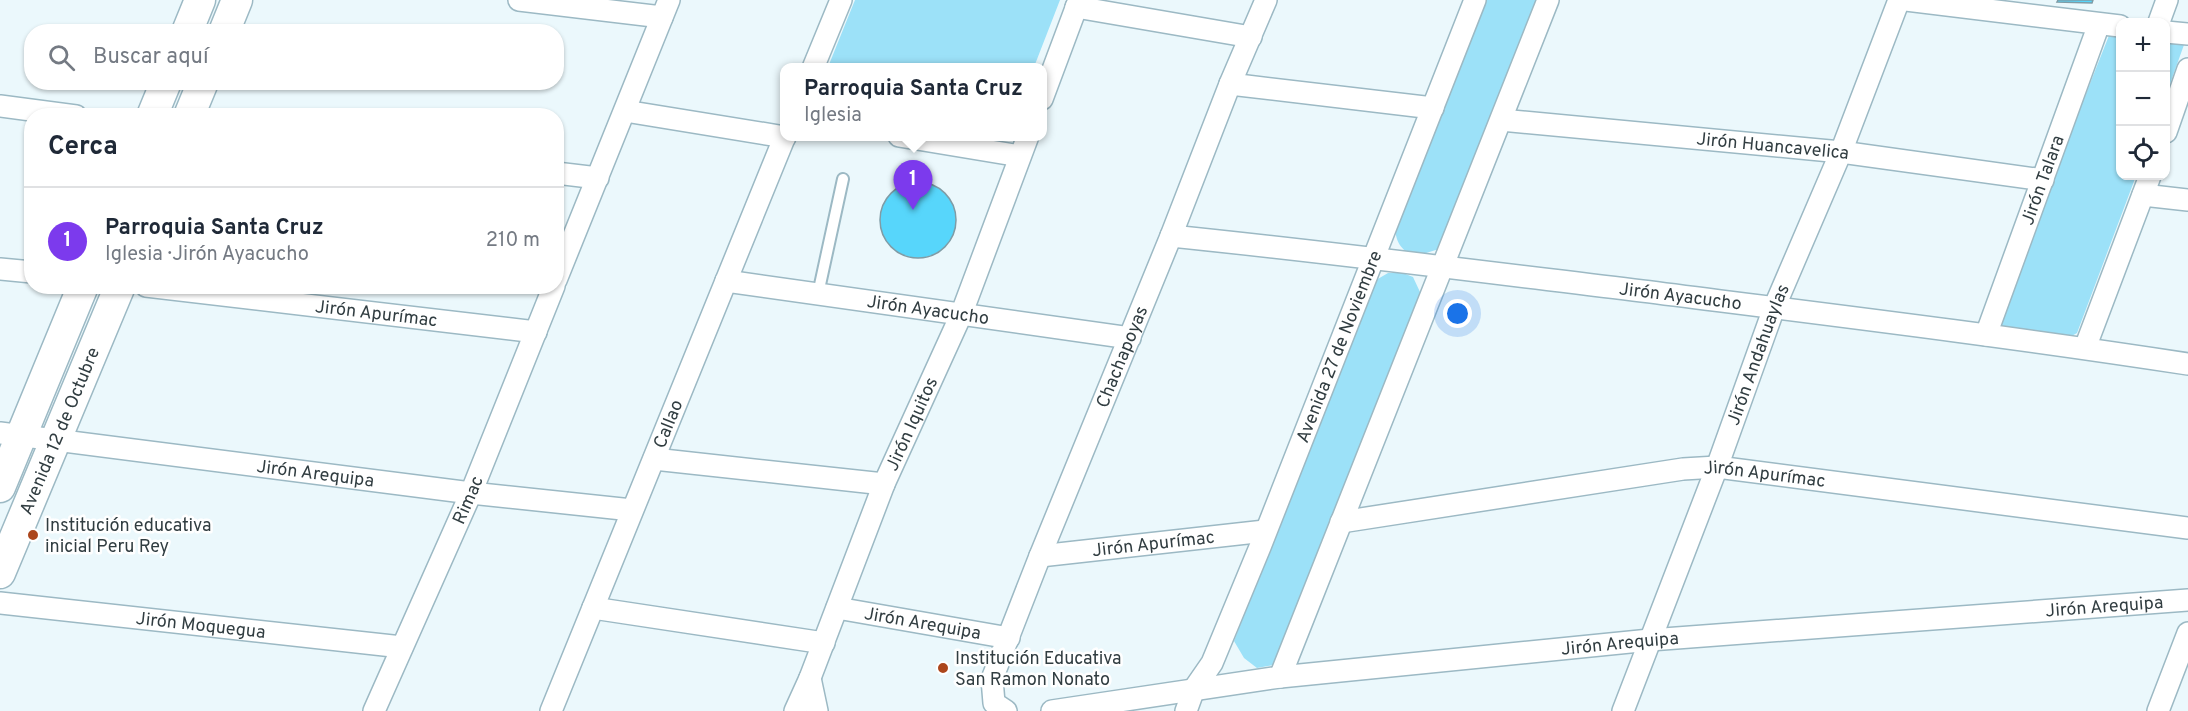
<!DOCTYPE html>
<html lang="es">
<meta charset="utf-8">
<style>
:root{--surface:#fff;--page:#f2f2f3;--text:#1f2937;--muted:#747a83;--line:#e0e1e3;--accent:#7c3aed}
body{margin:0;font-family:Overpass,sans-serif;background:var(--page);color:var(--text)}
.controls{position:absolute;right:18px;top:18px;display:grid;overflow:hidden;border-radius:12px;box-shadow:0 2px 4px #0004}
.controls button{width:54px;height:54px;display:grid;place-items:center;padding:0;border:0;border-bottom:2px solid var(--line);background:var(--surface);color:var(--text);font:30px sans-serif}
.you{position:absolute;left:1458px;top:314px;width:21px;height:21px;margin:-15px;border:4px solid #fff;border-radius:50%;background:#1a73e8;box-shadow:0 0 0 9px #1a73e833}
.badge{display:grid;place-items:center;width:39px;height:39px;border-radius:50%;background:var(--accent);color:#fff;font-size:20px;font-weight:700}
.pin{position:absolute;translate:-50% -50px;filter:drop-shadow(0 2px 3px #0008)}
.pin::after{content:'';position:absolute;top:32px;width:21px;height:18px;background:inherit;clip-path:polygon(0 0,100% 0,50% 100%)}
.popup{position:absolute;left:780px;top:63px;width:267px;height:78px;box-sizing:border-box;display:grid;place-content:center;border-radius:12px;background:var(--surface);filter:drop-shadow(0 2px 4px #0005);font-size:20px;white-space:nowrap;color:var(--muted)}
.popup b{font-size:22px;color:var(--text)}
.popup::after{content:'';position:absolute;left:50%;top:100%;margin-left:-12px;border:12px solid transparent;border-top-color:var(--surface)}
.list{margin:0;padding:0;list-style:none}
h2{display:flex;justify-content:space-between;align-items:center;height:78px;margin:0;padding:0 24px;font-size:26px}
h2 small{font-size:20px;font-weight:400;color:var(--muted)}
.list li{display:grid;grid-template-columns:39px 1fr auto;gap:18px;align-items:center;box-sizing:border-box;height:108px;padding:0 24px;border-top:2px solid var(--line)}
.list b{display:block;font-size:22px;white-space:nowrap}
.list p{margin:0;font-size:20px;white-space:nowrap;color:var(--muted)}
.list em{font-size:20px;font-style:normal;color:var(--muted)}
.icon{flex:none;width:33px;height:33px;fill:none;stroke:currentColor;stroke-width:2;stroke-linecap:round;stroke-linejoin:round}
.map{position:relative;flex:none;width:2188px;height:711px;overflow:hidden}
.search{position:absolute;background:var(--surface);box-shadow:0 2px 4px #0004;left:24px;top:24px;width:540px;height:66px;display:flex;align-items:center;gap:15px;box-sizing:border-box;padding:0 21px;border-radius:24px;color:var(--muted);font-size:22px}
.panel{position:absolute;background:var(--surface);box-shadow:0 2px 4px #0004;left:24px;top:108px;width:540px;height:186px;border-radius:24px}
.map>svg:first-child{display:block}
.green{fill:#9ce1f8}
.building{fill:#57d6fb;stroke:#7f9ca6;stroke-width:1.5}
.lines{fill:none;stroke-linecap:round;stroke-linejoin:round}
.lane-casing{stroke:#9cb9c4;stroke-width:14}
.street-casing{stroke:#9cb9c4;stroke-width:24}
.secondary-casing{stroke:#9cb9c4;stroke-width:33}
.lane{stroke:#fff;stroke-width:10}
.street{stroke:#fff;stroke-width:21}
.secondary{stroke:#fff;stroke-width:30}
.poi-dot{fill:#ac461c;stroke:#fff;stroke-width:2}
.labels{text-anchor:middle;stroke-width:5;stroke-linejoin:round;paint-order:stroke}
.street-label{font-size:18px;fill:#313d41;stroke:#fff}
.poi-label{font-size:18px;fill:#313d41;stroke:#fff;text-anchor:start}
</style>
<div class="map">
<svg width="2188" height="711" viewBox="0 0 2188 711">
<rect width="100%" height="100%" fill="#ebf8fc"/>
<path class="green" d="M855,0H1060L1034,67H828Z
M1483,0H1541L1439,249L1413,257C1397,246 1395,239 1395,220Z
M2110,33L2120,34V176H2136L2077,333L2068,338L2000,328L1996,321Z
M2166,39L2185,42L2166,95Z
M1388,273H1403L1413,277L1420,292L1422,307L1283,652L1273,665L1257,668L1244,658L1234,641L1371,283Z"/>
<path class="building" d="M2058,0H2093L2092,3L2057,2Z
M880 220a38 38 0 1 1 76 0a38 38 0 1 1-76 0Z"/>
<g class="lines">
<defs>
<path id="lane" d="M818,294L843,179"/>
<g id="street">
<path d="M519,0L662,17"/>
<path d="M1906,0L2120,26"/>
<path d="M1076,7L1251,37"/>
<path d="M2159,22L2167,0"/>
<path d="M2166,32L2188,34"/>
<path d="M813,68L841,0"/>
<path d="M1230,84L1433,108"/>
<path d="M1042,99L1079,0"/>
<path d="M0,106L76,116"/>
<path d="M625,111L785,137"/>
<path id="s1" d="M1501,120L1841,152L2043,180"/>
<path d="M2166,132L2188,69"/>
<path d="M899,136L1020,156"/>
<path d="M556,173L598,178"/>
<path d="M2143,195L2188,200"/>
<path id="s2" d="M1171,236C1328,252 1485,272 1642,291C1824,314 2006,336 2188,364"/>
<path d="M0,269L32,272"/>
<path d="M556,280L669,0"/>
<path id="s3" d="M726,281L1130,338"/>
<path id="s4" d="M146,286L536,332"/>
<path id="s5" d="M1986,335L2099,24"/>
<path d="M2085,348L2150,176"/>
<path id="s6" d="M0,433L471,493L632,510"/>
<path d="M654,459L884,484"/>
<path id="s7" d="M1341,522L1683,469L1717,467L2188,528"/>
<path id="s8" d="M1040,556L1265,531"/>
<path id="s9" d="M0,603L402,647"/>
<path d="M593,608L824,643"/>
<path id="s10" d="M837,608L1009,638"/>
<path d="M1280,677L1548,0"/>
<path d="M810,678L817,711"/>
<path id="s11" d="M374,711L471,493L554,286"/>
<path id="s12" d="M551,711L785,136"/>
<path id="s13" d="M795,711L810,678L884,484L961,315L1028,136"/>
<path id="s14" d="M1006,711L994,703L992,679L1040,556L1171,236L1230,84L1266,0"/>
<path id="s15" d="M1052,711L1280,677L1650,640L2188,600"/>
<path id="s16" d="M1186,711L1194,689L1212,663L1260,547L1475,0"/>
<path id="s17" d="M1623,711L1717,467L1774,308L1841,152L1899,0"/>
<path d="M2158,711L2188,633"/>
</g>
<g id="secondary">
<path d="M187,32L200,0"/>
<path d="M224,32L237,0"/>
<path d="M152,116L166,82"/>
<path d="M189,116L203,82"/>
<path d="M0,487L83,286"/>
<path id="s18" d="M0,573L120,286"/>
</g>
</defs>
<use href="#lane" class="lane-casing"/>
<use href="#street" class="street-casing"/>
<use href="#secondary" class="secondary-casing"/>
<use href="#lane" class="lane"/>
<use href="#street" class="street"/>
<use href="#secondary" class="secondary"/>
</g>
<g class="poi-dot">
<circle cx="33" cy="535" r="6"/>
<circle cx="943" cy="668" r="6"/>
</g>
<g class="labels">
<g class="street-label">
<text dy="6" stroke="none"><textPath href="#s1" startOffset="273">Jirón Huancavelica</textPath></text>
<text dy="6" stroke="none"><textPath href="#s5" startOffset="165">Jirón Talara</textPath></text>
<text dy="6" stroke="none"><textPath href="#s2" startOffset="513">Jirón Ayacucho</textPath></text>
<text dy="6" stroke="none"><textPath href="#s3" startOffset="204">Jirón Ayacucho</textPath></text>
<text dy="6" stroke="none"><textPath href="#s4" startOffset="232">Jirón Apurímac</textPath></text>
<text dy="6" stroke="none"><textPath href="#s16" startOffset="396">Avenida 27 de Noviembre</textPath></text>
<text dy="6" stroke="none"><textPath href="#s17" startOffset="381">Jirón Andahuaylas</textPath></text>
<text dy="6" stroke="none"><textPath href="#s14" startOffset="386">Chachapoyas</textPath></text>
<text dy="6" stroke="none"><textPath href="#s12" startOffset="310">Callao</textPath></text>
<text dy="6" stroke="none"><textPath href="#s13" startOffset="310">Jirón Iquitos</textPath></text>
<text dy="6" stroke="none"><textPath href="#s18" startOffset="154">Avenida 12 de Octubre</textPath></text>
<text dy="6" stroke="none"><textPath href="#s6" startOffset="318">Jirón Arequipa</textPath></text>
<text dy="6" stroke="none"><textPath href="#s7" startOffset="428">Jirón Apurímac</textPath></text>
<text dy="6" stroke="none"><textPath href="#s11" startOffset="231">Rimac</textPath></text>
<text dy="6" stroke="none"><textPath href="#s8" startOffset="114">Jirón Apurímac</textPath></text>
<text dy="6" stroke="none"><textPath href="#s15" startOffset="1058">Jirón Arequipa</textPath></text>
<text dy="6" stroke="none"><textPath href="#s10" startOffset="87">Jirón Arequipa</textPath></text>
<text dy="6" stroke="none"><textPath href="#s9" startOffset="202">Jirón Moquegua</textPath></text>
<text dy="6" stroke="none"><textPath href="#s15" startOffset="572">Jirón Arequipa</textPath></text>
</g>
<g class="poi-label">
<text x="45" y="531">Institución educativa<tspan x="45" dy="21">inicial Peru Rey</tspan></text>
<text x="955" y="664">Institución Educativa<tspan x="955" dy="21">San Ramon Nonato</tspan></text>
</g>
</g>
</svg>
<div class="controls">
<button>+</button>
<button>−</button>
<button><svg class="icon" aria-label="locate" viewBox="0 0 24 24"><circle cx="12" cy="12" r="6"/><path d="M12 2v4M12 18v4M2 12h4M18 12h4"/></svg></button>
</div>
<div class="you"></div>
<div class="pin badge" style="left:913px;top:210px">1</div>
<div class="popup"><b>Parroquia Santa Cruz</b>Iglesia</div>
<div class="search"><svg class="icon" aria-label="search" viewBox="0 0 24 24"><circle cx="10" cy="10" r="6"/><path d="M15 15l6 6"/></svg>Buscar aquí</div>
<section class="panel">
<h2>Cerca<small></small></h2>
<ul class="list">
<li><span class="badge">1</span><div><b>Parroquia Santa Cruz</b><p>Iglesia · Jirón Ayacucho</p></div><em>210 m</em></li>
</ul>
</section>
</div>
